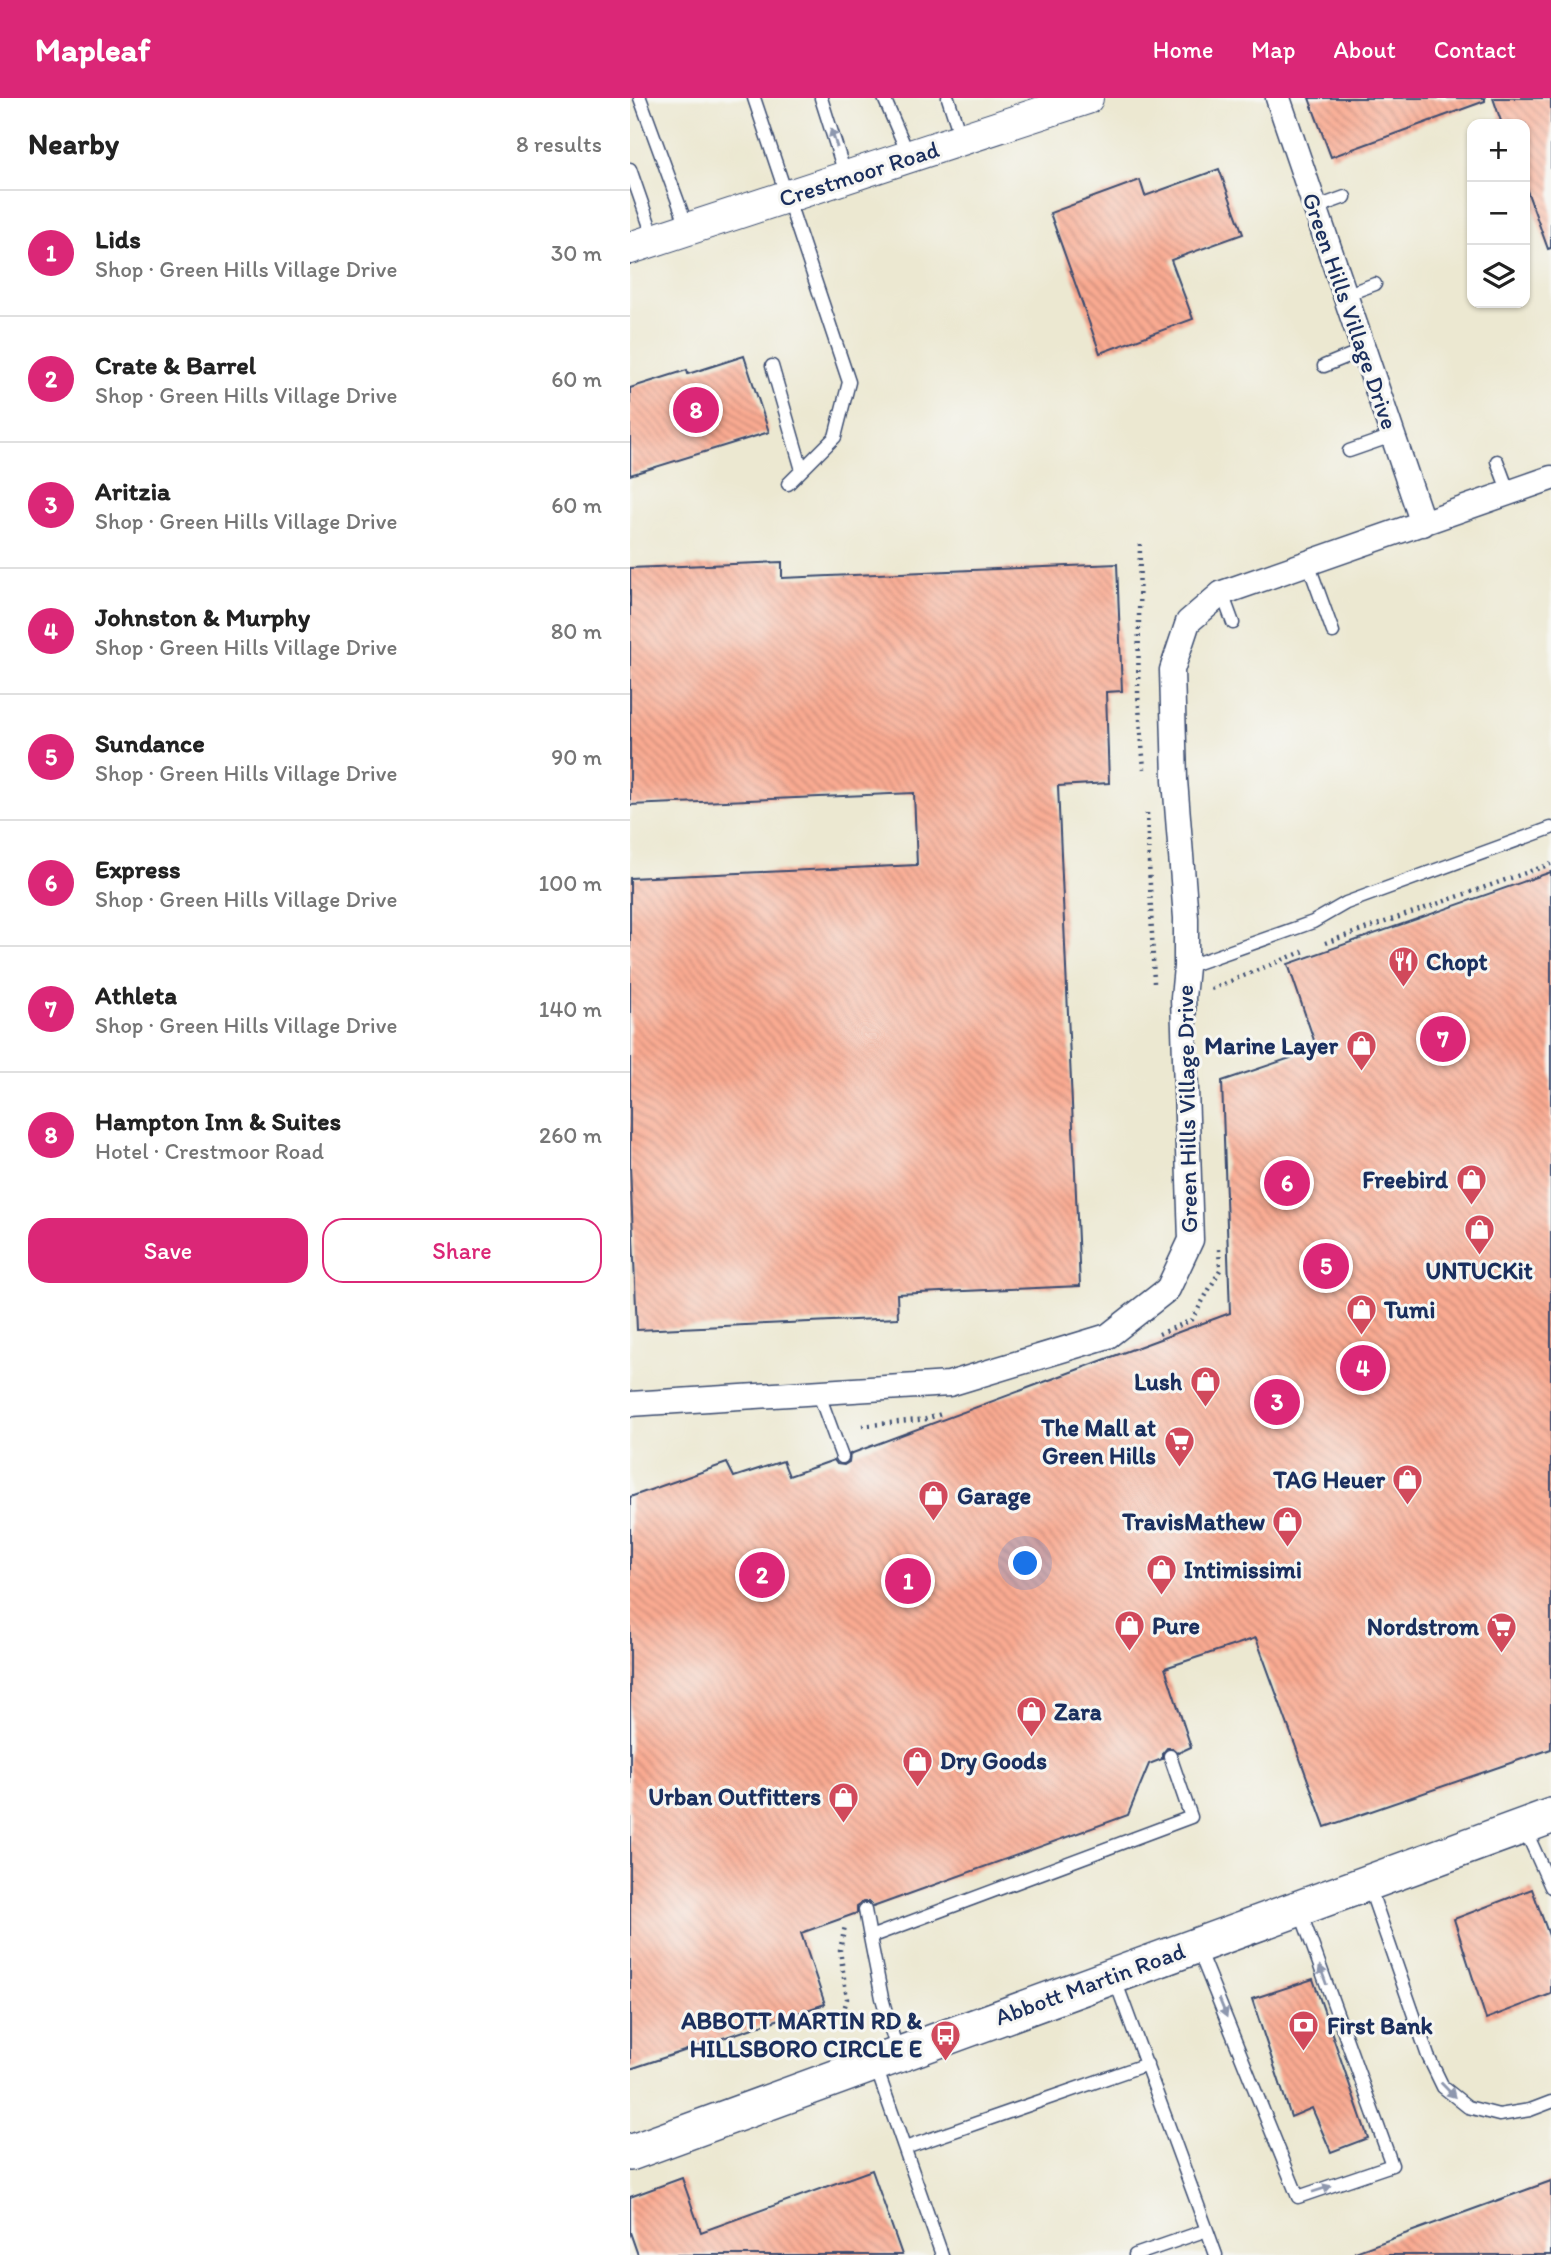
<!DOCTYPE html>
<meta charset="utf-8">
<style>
:root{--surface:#fff;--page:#f2f2f2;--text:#222;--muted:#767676;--line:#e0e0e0;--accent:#db2777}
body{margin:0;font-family:Itim,sans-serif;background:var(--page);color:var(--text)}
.controls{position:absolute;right:21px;top:21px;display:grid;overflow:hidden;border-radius:14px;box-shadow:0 2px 5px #0004}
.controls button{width:63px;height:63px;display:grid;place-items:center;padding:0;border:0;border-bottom:2px solid var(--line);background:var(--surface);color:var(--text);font:35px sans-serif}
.you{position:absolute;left:396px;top:1466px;width:24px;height:24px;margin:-18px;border:5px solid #fff;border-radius:50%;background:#1a73e8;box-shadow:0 0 0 10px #1a73e833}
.badge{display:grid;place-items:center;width:46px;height:46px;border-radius:50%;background:var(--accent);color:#fff;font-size:23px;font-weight:700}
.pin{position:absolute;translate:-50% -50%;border:4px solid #fff;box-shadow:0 2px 7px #0006}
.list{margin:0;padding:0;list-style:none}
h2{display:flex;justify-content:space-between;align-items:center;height:91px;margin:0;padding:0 28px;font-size:30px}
h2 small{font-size:23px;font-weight:400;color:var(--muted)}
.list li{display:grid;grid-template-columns:46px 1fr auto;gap:21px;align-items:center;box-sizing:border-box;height:126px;padding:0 28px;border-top:2px solid var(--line)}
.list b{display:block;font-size:26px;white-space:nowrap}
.list p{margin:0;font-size:23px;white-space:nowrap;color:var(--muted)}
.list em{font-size:23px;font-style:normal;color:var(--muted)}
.actions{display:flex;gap:14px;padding:21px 28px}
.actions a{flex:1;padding:16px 0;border:2px solid var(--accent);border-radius:21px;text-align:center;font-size:24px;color:var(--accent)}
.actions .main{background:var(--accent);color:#fff}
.icon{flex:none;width:38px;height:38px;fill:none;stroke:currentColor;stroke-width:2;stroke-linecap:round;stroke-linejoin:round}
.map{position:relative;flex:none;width:921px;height:2157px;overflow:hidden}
header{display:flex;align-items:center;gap:42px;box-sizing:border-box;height:98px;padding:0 35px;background:var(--accent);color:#fff}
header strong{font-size:33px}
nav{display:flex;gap:38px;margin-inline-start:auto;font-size:24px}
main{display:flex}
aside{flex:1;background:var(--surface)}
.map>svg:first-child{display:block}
.building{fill:url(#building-back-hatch)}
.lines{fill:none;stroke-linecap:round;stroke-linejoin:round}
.service-casing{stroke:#3a4b6f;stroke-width:15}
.minor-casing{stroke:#3a4b6f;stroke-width:27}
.tertiary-casing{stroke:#3a4b6f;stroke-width:34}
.secondary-casing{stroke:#3a4b6f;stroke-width:38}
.path{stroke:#3a4b6f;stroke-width:4.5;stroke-dasharray:2 5;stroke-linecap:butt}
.service{stroke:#fff;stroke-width:12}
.minor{stroke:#fff;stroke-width:24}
.tertiary{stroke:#fff;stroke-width:32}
.secondary{stroke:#fff;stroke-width:35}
.oneway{fill:#8d97ae}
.labels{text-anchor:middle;stroke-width:6;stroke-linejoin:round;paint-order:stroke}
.street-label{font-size:24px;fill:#1b2f5e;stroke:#f6f6f2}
.poi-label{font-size:24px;font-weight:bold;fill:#1b2f5e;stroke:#f6f6f2;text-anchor:end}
</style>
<header>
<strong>Mapleaf</strong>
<nav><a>Home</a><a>Map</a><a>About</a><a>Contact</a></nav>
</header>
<main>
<aside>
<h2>Nearby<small>8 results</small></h2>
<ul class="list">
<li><span class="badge">1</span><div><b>Lids</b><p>Shop · Green Hills Village Drive</p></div><em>30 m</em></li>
<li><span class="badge">2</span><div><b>Crate &amp; Barrel</b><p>Shop · Green Hills Village Drive</p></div><em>60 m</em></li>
<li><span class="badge">3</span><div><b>Aritzia</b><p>Shop · Green Hills Village Drive</p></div><em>60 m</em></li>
<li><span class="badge">4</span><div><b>Johnston &amp; Murphy</b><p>Shop · Green Hills Village Drive</p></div><em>80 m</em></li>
<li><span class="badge">5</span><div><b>Sundance</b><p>Shop · Green Hills Village Drive</p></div><em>90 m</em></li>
<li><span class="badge">6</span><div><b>Express</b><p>Shop · Green Hills Village Drive</p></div><em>100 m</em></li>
<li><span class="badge">7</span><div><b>Athleta</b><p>Shop · Green Hills Village Drive</p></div><em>140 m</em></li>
<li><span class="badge">8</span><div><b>Hampton Inn &amp; Suites</b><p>Hotel · Crestmoor Road</p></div><em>260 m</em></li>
</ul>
<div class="actions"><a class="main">Save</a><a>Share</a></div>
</aside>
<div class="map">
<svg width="921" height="2157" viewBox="0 0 921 2157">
<defs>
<pattern id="building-back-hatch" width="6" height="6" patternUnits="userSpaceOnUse" patternTransform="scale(1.75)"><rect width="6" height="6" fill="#faaa91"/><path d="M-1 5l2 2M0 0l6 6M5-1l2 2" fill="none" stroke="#ca8b7a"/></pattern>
</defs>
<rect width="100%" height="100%" fill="#f6f6f2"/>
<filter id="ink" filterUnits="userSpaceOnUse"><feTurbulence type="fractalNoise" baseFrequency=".0143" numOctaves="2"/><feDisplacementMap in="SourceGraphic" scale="14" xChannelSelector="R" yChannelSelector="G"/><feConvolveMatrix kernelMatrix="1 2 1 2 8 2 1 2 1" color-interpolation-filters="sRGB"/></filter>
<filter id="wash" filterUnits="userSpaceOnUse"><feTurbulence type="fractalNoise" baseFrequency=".00686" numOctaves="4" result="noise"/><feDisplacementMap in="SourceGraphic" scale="28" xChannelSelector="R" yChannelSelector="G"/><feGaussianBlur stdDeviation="1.57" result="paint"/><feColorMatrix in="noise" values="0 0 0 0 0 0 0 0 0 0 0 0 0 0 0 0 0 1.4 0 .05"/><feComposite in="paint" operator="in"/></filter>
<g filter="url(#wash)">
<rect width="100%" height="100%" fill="#ece8d1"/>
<g id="blocks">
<path class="building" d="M679,0H855V3L701,59Z
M863,0H921V150L918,151L895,87V26H872Z
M589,71L613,136L541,162L563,221L470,255L420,115L510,82L515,98Z
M114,258L139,334L0,377V290L57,272L58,276Z
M152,464V480L487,466L492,593L476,594L479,685L428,688L450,1188L267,1196L268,1220L7,1232L0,1068V780L287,767L284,695L0,707V470Z
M921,774V1651L695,1729L626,1540L535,1570L561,1649L548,1655L542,1650H537L532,1656V1661L519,1666L498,1717L243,1809L239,1804H233L227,1808V1815L171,1835L195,1906L0,1971V1399L97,1365L104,1379L153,1363L159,1378L204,1362L207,1366L214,1367L219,1364L220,1356L600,1215L592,983L687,951L658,866Z
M902,1791L921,1843V1896L856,1921L824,1821Z
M683,1881L738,2040L701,2054L682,2010L661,2019L622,1901Z
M242,2072L272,2157H8L0,2134V2099L52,2080L71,2134Z
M921,2083V2157H726L725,2154Z"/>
</g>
</g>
<g filter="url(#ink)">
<use href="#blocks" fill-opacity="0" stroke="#3a4b6f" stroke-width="2"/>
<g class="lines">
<defs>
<path id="service" d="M10,0L58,131
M124,0L219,284L205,339L158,386
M191,0L216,79
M254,0L279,58
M318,0L331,40
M0,71L25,143
M685,110L715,99
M715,197L745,186
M142,268L172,372
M694,268L733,252
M719,353L762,338
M867,363L879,395
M678,465L703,534
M592,495L603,525
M556,869L683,824L716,805L921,730
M188,1294L212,1359
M894,1729L921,1789
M739,1788L798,1958L813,1989L838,2009L869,2017L900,2012L921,2004
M235,1812L240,1839
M568,1851L668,2099L762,2067L670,1813
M485,1882L577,2132L505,2157
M268,1956L252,1900L240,1839L561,1719L540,1658
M246,1969L312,2157
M275,2050L517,1966
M577,2132L586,2157"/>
<path id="minor" d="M648,0L793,426
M0,1306L319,1286L478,1238L538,1191L561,1142L553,900L556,869V820L545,682L542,572L558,524L592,495L921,380"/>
<path id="tertiary" d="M0,150L457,0"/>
<path id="secondary" d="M0,2055L921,1718"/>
</defs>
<use href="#service" class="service-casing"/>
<use href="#minor" class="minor-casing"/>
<use href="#tertiary" class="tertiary-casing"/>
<use href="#secondary" class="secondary-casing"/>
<path class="path" d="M510,446L508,597L514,671
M517,715L524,885
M695,845L921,766
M581,891L677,852
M529,1236L562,1222L590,1172L589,1151
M232,1328L296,1321L311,1316
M213,1915L217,1901L210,1852L215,1828"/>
<use href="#service" class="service"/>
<use href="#minor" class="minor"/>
<use href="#tertiary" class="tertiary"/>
<use href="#secondary" class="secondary"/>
</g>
<defs><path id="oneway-solid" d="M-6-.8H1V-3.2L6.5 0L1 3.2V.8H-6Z" transform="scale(1.75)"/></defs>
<g class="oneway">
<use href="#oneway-solid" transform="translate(204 40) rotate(-108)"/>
<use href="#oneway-solid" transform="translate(693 1877) rotate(-110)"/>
<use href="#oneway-solid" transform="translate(593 1910) rotate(68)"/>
<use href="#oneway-solid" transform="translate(818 1992) rotate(46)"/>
<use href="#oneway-solid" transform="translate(692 2091) rotate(-18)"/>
</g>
</g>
<defs>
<symbol id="restaurant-pin" viewBox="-11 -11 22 30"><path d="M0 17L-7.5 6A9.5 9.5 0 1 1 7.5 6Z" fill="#d1495b" stroke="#f6f6f2"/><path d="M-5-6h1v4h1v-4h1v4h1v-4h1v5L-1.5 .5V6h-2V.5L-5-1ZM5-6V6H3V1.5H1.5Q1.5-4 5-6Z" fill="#fff"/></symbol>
<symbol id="shop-pin" viewBox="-11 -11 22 30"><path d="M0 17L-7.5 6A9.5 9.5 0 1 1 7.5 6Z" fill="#d1495b" stroke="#f6f6f2"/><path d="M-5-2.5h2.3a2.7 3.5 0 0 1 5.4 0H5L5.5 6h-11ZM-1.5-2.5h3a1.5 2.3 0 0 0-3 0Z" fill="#fff"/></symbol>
<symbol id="supermarket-pin" viewBox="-11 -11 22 30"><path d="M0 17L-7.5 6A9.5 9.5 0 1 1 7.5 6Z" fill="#d1495b" stroke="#f6f6f2"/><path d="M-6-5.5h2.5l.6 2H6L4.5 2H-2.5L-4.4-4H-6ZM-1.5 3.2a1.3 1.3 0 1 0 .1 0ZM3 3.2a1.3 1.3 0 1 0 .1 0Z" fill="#fff"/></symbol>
<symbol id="bank-pin" viewBox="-11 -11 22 30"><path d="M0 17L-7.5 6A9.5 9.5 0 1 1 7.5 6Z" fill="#d1495b" stroke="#f6f6f2"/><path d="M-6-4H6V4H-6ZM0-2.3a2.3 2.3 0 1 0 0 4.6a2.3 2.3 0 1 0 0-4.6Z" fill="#fff"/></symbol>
<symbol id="bus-pin" viewBox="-11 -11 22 30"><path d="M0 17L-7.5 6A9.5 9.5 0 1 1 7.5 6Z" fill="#d1495b" stroke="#f6f6f2"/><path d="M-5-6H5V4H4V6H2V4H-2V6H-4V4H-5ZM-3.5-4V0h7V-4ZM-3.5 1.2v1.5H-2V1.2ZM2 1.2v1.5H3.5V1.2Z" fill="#fff"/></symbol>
</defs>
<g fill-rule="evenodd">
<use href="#restaurant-pin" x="756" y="846" width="35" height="47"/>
<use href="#shop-pin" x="714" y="930" width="35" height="47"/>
<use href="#shop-pin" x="824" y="1064" width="35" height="47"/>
<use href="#shop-pin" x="832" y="1114" width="35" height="47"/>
<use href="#shop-pin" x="714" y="1194" width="35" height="47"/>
<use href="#shop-pin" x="558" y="1266" width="35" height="47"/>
<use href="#supermarket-pin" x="532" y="1326" width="35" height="47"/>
<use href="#shop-pin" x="760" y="1364" width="35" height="47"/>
<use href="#shop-pin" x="286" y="1380" width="35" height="47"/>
<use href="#shop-pin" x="640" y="1406" width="35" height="47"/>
<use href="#shop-pin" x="514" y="1454" width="35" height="47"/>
<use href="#shop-pin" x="482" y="1510" width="35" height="47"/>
<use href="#supermarket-pin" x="854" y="1512" width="35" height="47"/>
<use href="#shop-pin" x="384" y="1596" width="35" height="47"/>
<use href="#shop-pin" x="270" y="1646" width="35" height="47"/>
<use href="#shop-pin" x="196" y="1682" width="35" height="47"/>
<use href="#bank-pin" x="656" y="1910" width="35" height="47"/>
<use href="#bus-pin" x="298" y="1920" width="35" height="47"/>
</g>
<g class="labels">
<g class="street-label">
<text transform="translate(229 76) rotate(-18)" y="8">Crestmoor Road</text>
<text transform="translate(720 213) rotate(71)" y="8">Green Hills Village Drive</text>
<text transform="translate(557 1011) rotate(-91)" y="8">Green Hills Village Drive</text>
<text transform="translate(460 1886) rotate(-20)" y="8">Abbott Martin Road</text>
</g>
<g class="poi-label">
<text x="796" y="872" text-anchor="start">Chopt</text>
<text x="708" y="956">Marine Layer</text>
<text x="818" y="1090">Freebird</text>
<text x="849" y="1181" text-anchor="middle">UNTUCKit</text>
<text x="754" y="1220" text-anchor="start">Tumi</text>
<text x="552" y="1292">Lush</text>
<text x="526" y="1338">The Mall at<tspan x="526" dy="28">Green Hills</tspan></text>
<text x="755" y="1390">TAG Heuer</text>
<text x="327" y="1406" text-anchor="start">Garage</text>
<text x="635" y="1432">TravisMathew</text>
<text x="554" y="1480" text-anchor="start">Intimissimi</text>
<text x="522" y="1536" text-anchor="start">Pure</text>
<text x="849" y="1537">Nordstrom</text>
<text x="424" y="1622" text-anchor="start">Zara</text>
<text x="310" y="1671" text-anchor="start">Dry Goods</text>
<text x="191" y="1707">Urban Outfitters</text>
<text x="292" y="1931">ABBOTT MARTIN RD &amp;<tspan x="292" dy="28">HILLSBORO CIRCLE E</tspan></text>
<text x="697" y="1936" text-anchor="start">First Bank</text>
</g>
</g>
</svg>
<div class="controls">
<button>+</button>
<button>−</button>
<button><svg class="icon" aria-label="layers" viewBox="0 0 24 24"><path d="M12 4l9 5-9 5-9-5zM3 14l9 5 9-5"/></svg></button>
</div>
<div class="you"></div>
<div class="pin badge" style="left:278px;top:1483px">1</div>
<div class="pin badge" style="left:132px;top:1477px">2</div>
<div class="pin badge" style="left:647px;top:1304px">3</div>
<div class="pin badge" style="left:733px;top:1270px">4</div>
<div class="pin badge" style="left:696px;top:1168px">5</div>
<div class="pin badge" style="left:657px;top:1085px">6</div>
<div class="pin badge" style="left:813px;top:941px">7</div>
<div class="pin badge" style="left:66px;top:312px">8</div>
</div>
</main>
